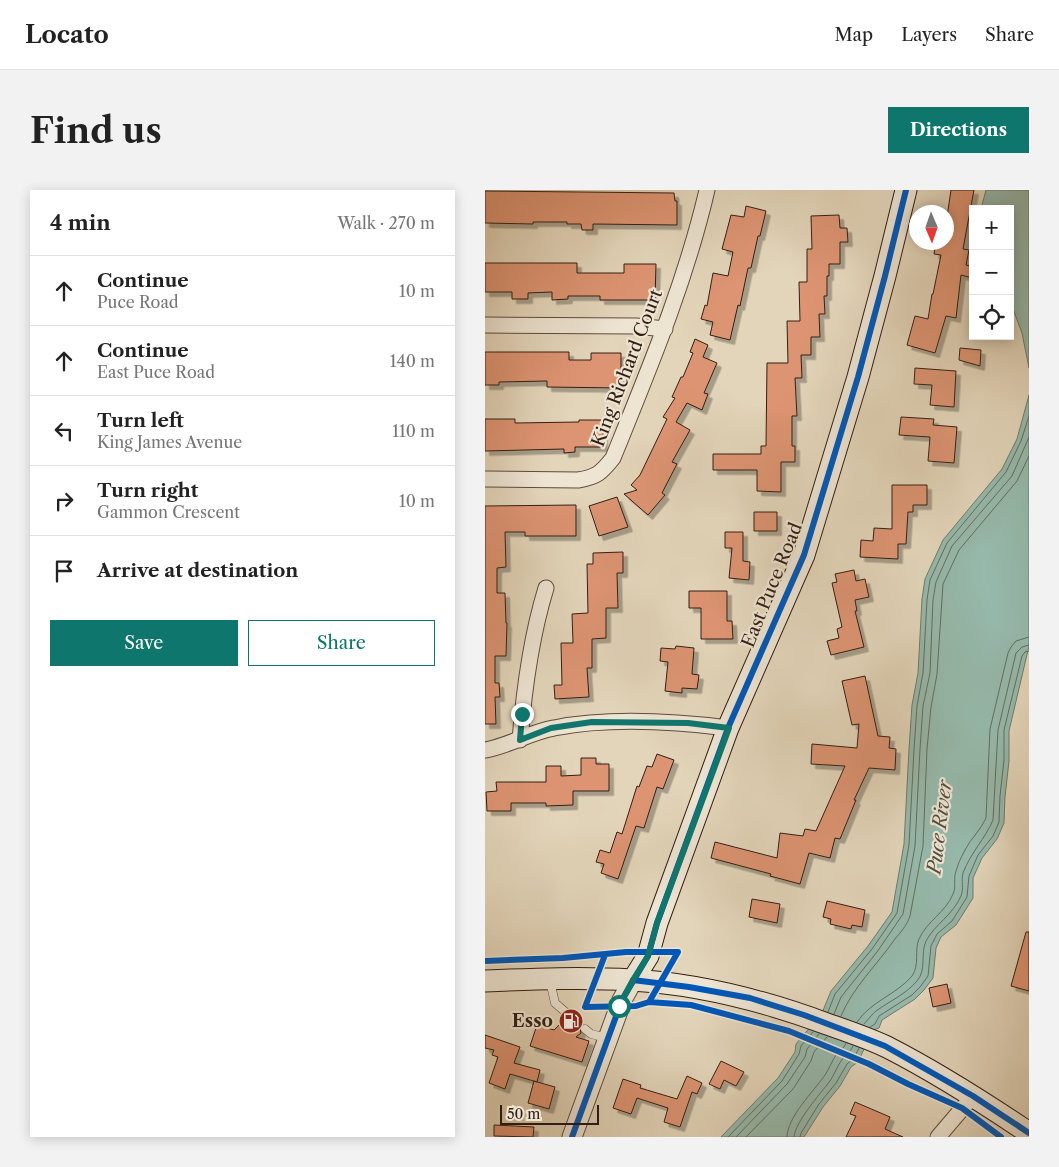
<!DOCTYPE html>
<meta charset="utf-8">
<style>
:root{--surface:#fff;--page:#f2f2f2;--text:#222;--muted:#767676;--line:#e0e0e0;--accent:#0f766e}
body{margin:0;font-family:"Libre Caslon Text",serif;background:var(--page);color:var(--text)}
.controls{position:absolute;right:15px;top:15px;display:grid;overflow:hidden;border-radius:0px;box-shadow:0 2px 12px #0003}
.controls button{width:45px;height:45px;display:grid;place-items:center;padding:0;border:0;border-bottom:1px solid var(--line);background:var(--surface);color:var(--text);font:25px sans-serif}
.compass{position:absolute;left:424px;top:15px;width:45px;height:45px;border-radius:50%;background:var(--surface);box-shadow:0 2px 12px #0003;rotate:178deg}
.scale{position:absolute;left:15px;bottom:12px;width:99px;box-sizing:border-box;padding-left:5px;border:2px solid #321e14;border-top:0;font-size:14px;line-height:18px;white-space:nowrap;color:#321e14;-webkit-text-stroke:4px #ede4d2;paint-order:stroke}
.stop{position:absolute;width:15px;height:15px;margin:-11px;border:4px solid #0f766e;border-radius:50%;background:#fff}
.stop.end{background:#0f766e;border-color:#fff;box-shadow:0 1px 5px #0008}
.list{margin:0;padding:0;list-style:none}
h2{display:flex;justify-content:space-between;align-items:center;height:65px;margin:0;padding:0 20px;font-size:21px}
h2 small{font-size:16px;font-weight:400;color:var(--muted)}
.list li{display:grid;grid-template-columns:32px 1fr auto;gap:15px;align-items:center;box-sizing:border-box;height:70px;padding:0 20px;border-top:1px solid var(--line)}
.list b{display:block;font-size:19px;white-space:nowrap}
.list p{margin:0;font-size:16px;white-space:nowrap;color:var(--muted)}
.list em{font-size:16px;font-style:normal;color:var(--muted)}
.actions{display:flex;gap:10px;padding:15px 20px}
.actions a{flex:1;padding:11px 0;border:1px solid var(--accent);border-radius:0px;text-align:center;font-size:18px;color:var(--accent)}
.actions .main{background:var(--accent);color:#fff}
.icon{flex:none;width:28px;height:28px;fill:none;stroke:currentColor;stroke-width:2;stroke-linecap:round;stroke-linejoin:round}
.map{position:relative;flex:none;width:544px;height:947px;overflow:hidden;border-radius:0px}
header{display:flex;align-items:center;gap:30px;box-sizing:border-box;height:70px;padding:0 25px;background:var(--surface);border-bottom:1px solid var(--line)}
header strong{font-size:24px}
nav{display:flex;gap:28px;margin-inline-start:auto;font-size:18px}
.intro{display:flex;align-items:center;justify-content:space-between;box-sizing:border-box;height:120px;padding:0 30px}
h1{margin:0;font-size:35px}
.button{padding:12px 22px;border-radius:0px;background:var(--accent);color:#fff;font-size:18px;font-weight:700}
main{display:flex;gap:30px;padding:0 30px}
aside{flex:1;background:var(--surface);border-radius:0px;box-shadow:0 2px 12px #0003}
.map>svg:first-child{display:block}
.water{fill:#96b9ab;stroke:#6e7b6f}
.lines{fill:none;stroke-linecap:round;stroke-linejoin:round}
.shore{stroke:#646c60;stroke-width:1}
.building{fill:#dd9472;stroke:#321e14;filter:url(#shadow)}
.service-casing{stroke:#5e4c3e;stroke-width:9}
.minor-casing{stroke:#5e4c3e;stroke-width:17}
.tertiary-casing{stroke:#5e4c3e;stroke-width:21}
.secondary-casing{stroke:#321e14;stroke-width:23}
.service{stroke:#ede4d2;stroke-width:8}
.minor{stroke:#ede4d2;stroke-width:15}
.tertiary{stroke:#ede4d2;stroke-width:19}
.secondary{stroke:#ede4d2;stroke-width:21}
.cycleway-casing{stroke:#ede4d2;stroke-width:9}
.cycleway{stroke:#0057b8;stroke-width:6}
.route{stroke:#0f766e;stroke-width:6}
.labels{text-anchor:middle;stroke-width:4.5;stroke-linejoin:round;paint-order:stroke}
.street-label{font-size:18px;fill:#321e14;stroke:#ede4d2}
.poi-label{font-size:18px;font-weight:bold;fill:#321e14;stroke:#ede4d2;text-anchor:end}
.water-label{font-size:19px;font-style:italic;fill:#504c41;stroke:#ede4d2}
</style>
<header>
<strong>Locato</strong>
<nav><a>Map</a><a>Layers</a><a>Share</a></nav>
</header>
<div class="intro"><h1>Find us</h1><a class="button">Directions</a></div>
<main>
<aside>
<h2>4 min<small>Walk · 270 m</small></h2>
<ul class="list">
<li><svg class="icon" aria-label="ahead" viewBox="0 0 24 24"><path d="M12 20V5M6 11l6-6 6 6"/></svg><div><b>Continue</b><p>Puce Road</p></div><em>10 m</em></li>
<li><svg class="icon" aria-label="ahead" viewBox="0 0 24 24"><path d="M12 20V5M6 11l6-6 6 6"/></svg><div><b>Continue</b><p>East Puce Road</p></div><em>140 m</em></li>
<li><svg class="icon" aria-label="left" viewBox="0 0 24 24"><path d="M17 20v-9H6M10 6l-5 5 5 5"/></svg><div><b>Turn left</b><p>King James Avenue</p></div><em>110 m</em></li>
<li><svg class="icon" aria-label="right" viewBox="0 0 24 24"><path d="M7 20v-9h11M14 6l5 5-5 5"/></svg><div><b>Turn right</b><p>Gammon Crescent</p></div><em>10 m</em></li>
<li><svg class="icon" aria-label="arrive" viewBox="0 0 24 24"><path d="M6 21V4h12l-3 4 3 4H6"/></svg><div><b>Arrive at destination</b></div></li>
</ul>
<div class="actions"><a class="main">Save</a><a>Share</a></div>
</aside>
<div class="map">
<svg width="544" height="947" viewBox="0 0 544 947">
<defs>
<filter id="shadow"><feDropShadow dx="4.5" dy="4.5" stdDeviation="0" flood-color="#0004"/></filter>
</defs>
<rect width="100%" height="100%" fill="#e3d5ba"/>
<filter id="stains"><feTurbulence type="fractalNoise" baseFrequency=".004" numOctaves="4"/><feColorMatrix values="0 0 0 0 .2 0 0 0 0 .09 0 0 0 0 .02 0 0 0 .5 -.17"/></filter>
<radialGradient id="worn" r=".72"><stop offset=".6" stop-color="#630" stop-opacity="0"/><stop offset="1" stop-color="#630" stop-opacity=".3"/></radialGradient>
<path class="water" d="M501,0H544V178L537,143L525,111V19H496Z
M544,205V456L524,541V571L520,607L519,633L512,649L497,668L488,688V708L471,735L456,747L451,758L448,788L439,800L430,809L397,830L394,838L388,840L373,872L366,877L355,896L338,917L319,947H236L293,888L310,862L311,854L337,823L346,801L383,756L407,722L419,654L424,559L427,515L433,483L437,409L440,389L458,350L517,279L532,249Z"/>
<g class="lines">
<path class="shore" d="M343,822L350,804L387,759L412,723L424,655L429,559L432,516L438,483L442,410L445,390L462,353L521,282L536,251L544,226
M349,824L356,807L392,762L418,724L430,656L435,559L438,516L445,483L448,410L451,392L467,356L527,286L544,247
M356,826C368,797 392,775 410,749C416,742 422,735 425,726L438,656L442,559L446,517L452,484L458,394L474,360L532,291L544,266
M372,832C386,811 411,805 427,786C435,775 429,760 434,749C442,731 461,722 468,704C471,698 469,691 470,685C472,676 476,667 480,660C486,648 496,640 501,628L505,539L523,463L526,457L531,451L544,447
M379,834C381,832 389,822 391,821C405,811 421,804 432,791C442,779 435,765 441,751C450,734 468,725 476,706C479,699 476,690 478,683C486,662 500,649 508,630L513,540L531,463L537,457L544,455
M385,837L390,834L394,826L427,805L435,797L443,786L446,756L452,744L467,731L482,707L484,686L493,665L508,646L514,632L515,606L519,570V540L537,466L540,462L544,461
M243,947L297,891L314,864L316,856L328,842
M251,947L302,894L320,867L322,859L334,844
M261,947L308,899L326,871L329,862L342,847
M302,947C302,927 329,901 340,885C344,879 347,871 351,865C355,860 359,859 361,853
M309,947C310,932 335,904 345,891C349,885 352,877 356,871C360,865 365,863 368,856
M315,947L316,943L334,914L351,893L362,874L369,868L374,858"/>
</g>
<path class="building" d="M466,0H489L478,59L484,60L481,75L488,77V82L487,88L476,85L471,128L461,126L450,163L422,155L430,126L443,129L447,104H448L456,65L449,64L451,52H462V27Z
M0,1L189,3L190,11H192V35L108,34V40H97L96,34H82V32H48V34L0,33Z
M261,16L281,21L275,46H273L266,78H263L255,116L253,115L245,150L225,145L228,132L216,129L220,115L222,116L228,83L243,86L248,62L237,59L246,25L259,27Z
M354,25L355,38H362L363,52H355V74H344V86H342V106H339L340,124H334L335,147H326V165H316L317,188H310L312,226H307V256H310V272H296V302L272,301V280H228V264H276V256H281L282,173H303L302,131H315L314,92H322V59H327L326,26Z
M0,73H92V83H139V74H171L170,110H115V106H83V109L67,110V102L43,103V109H27V102H0Z
M210,149L223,155L218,167L232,173L219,203L223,204L217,220L202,213L191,232L205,240L187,272L192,274L177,303L180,305L163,325L139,304L152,300L146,295L155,285L182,229L178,227L190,208L187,207L196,187H198L208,163L205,162Z
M475,158L496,160L495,176L474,170Z
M0,162H84V170H106V163H136V198L62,197V191L14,192V195H0Z
M430,178L471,181L469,217L445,215L447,195L429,194Z
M416,227L449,229L448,235L472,237L469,273L443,271L445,247L414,245Z
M0,229H30V233L94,232V230H118V257H90V262L79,263V259L0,261Z
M407,295H442V315H428V322H423L421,354H413V369L375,367L376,350L388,351L389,338L407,339Z
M132,307L143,337L114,346L104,316Z
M91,315V346H40V342H20L21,377L12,378V403H20L21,433H22L21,466H10V493H14L15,507H10L11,534H0V316Z
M269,322H292V341H269Z
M240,342H258V371L265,372L264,390L244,388L247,358H240Z
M138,362V383H132L133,418H121V448L107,449V478H102L104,507L70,509L69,495H77L76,453H88L87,424L103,423L102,374H108V363Z
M369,380L371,391L380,389L384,407L370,410L372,421H370L379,457L346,465L342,451L354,448L352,439L357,437L347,393L352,392L350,384Z
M204,401H242V431H247L248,449H216V418H204Z
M191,456L209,458L207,484L214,485L212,499L197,498V503L180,501L183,472L175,471L176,458L190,459Z
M380,486L393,546L405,547L404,558L411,559L410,580L384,578L369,610H371L355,649L350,648L345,668L324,663L315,694L285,686L286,684L226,668L230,652L292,668L295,643L318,646L320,639L331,641L360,576L326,574L327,554L372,558L374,534L367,535L357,491Z
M172,564L189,570L178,599L172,597L159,638L151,636L133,689L116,683L119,674L111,672L115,660L125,663L132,642L137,644L152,596L154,597L162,576L167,577Z
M96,568H111V574H124V601H88V615L61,616V613H26V621H2L1,602L12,601L11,592H61V576H76V586L96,585Z
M267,709L295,714L292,733L264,727Z
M342,711L380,720L377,737L367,735L366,739L345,734L346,729L338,727Z
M541,742H544V801L526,796Z
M462,794L466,813L448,817L444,798Z
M90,827L98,834L95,838L96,843L91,847L104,851L97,872L45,856L52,835L69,840L80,829L86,831Z
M0,845L35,857L29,873L55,880L52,892L25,884L20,899L4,893L13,867L7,865L9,860L0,858Z
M236,871L259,882L251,896L239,890L235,899L224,894Z
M202,886L217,893L212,904L207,902L195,937L179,932L183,918L152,908L146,924L128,918L138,889L156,895L155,898L192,909Z
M49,891L70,897L64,919L43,913Z
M370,912L405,927L400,939L418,947H361L371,926L365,924Z
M9,935L49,937L48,947L9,946Z"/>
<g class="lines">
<defs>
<path id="service" d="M65,791L70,813L85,826
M100,839L106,844L122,848"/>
<path id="minor" d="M0,135L151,136L180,139
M0,289L93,290C112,287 116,283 128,268C164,179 200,94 222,0
M35,550C39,499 46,447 61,398
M0,560C24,556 45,542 69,538C125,527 187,531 243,538
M453,947L488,906"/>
<path id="tertiary" d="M87,947L137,810L148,790"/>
<path id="secondary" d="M148,790L163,766L172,733L243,538L319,365L373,187L400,86L421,0
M0,791C49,789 98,787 147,790C214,794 280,811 342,834C362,841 383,848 402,857C451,882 498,912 544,943"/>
</defs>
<use href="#service" class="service-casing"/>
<use href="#minor" class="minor-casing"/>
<use href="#tertiary" class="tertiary-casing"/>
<use href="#secondary" class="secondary-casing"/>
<use href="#service" class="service"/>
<use href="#minor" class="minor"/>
<use href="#tertiary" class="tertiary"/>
<use href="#secondary" class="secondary"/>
<defs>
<path id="cycleway" d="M120,765L100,817L151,816L164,812L206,815L304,841L384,874L423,894L477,918L516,947
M0,771L78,768L141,762H193L164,812
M148,790L204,797L265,808L319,825L369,844L400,856L488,906L544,943
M87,947L137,810L163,766L172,733L243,538L319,365L373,187L400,86L421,0"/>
</defs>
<use href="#cycleway" class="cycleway-casing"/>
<use href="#cycleway" class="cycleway"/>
</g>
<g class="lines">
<path class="route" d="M37,524L35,550L66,538L107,532L203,533L244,538L172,733L163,766L148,790L134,816"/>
</g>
<defs>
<symbol id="fuel-disc" viewBox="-11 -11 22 22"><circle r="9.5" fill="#8f2418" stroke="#ede4d2"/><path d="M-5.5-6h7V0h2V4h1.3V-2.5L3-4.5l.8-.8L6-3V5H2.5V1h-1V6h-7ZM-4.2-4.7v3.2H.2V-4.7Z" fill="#fff"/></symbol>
</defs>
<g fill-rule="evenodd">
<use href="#fuel-disc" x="72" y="817" width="28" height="28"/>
</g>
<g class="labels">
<g class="street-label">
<text transform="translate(142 178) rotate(-69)" y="6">King Richard Court</text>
<text transform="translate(287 395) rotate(-68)" y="6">East Puce Road</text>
</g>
<g class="poi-label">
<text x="68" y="837">Esso</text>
</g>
<g class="water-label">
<text transform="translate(454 637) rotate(-83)" y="7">Puce River</text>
</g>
</g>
<rect width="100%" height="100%" filter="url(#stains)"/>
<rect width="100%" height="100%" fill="url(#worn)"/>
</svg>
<div class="controls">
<button>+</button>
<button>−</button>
<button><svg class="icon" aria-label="locate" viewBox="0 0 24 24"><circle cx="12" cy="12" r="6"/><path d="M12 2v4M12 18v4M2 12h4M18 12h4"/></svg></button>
</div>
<svg class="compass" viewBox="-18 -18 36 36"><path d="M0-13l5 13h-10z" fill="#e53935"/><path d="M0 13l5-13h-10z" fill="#767676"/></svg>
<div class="scale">50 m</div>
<div class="stop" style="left:134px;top:816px"></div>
<div class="stop end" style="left:37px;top:524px"></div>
</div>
</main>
